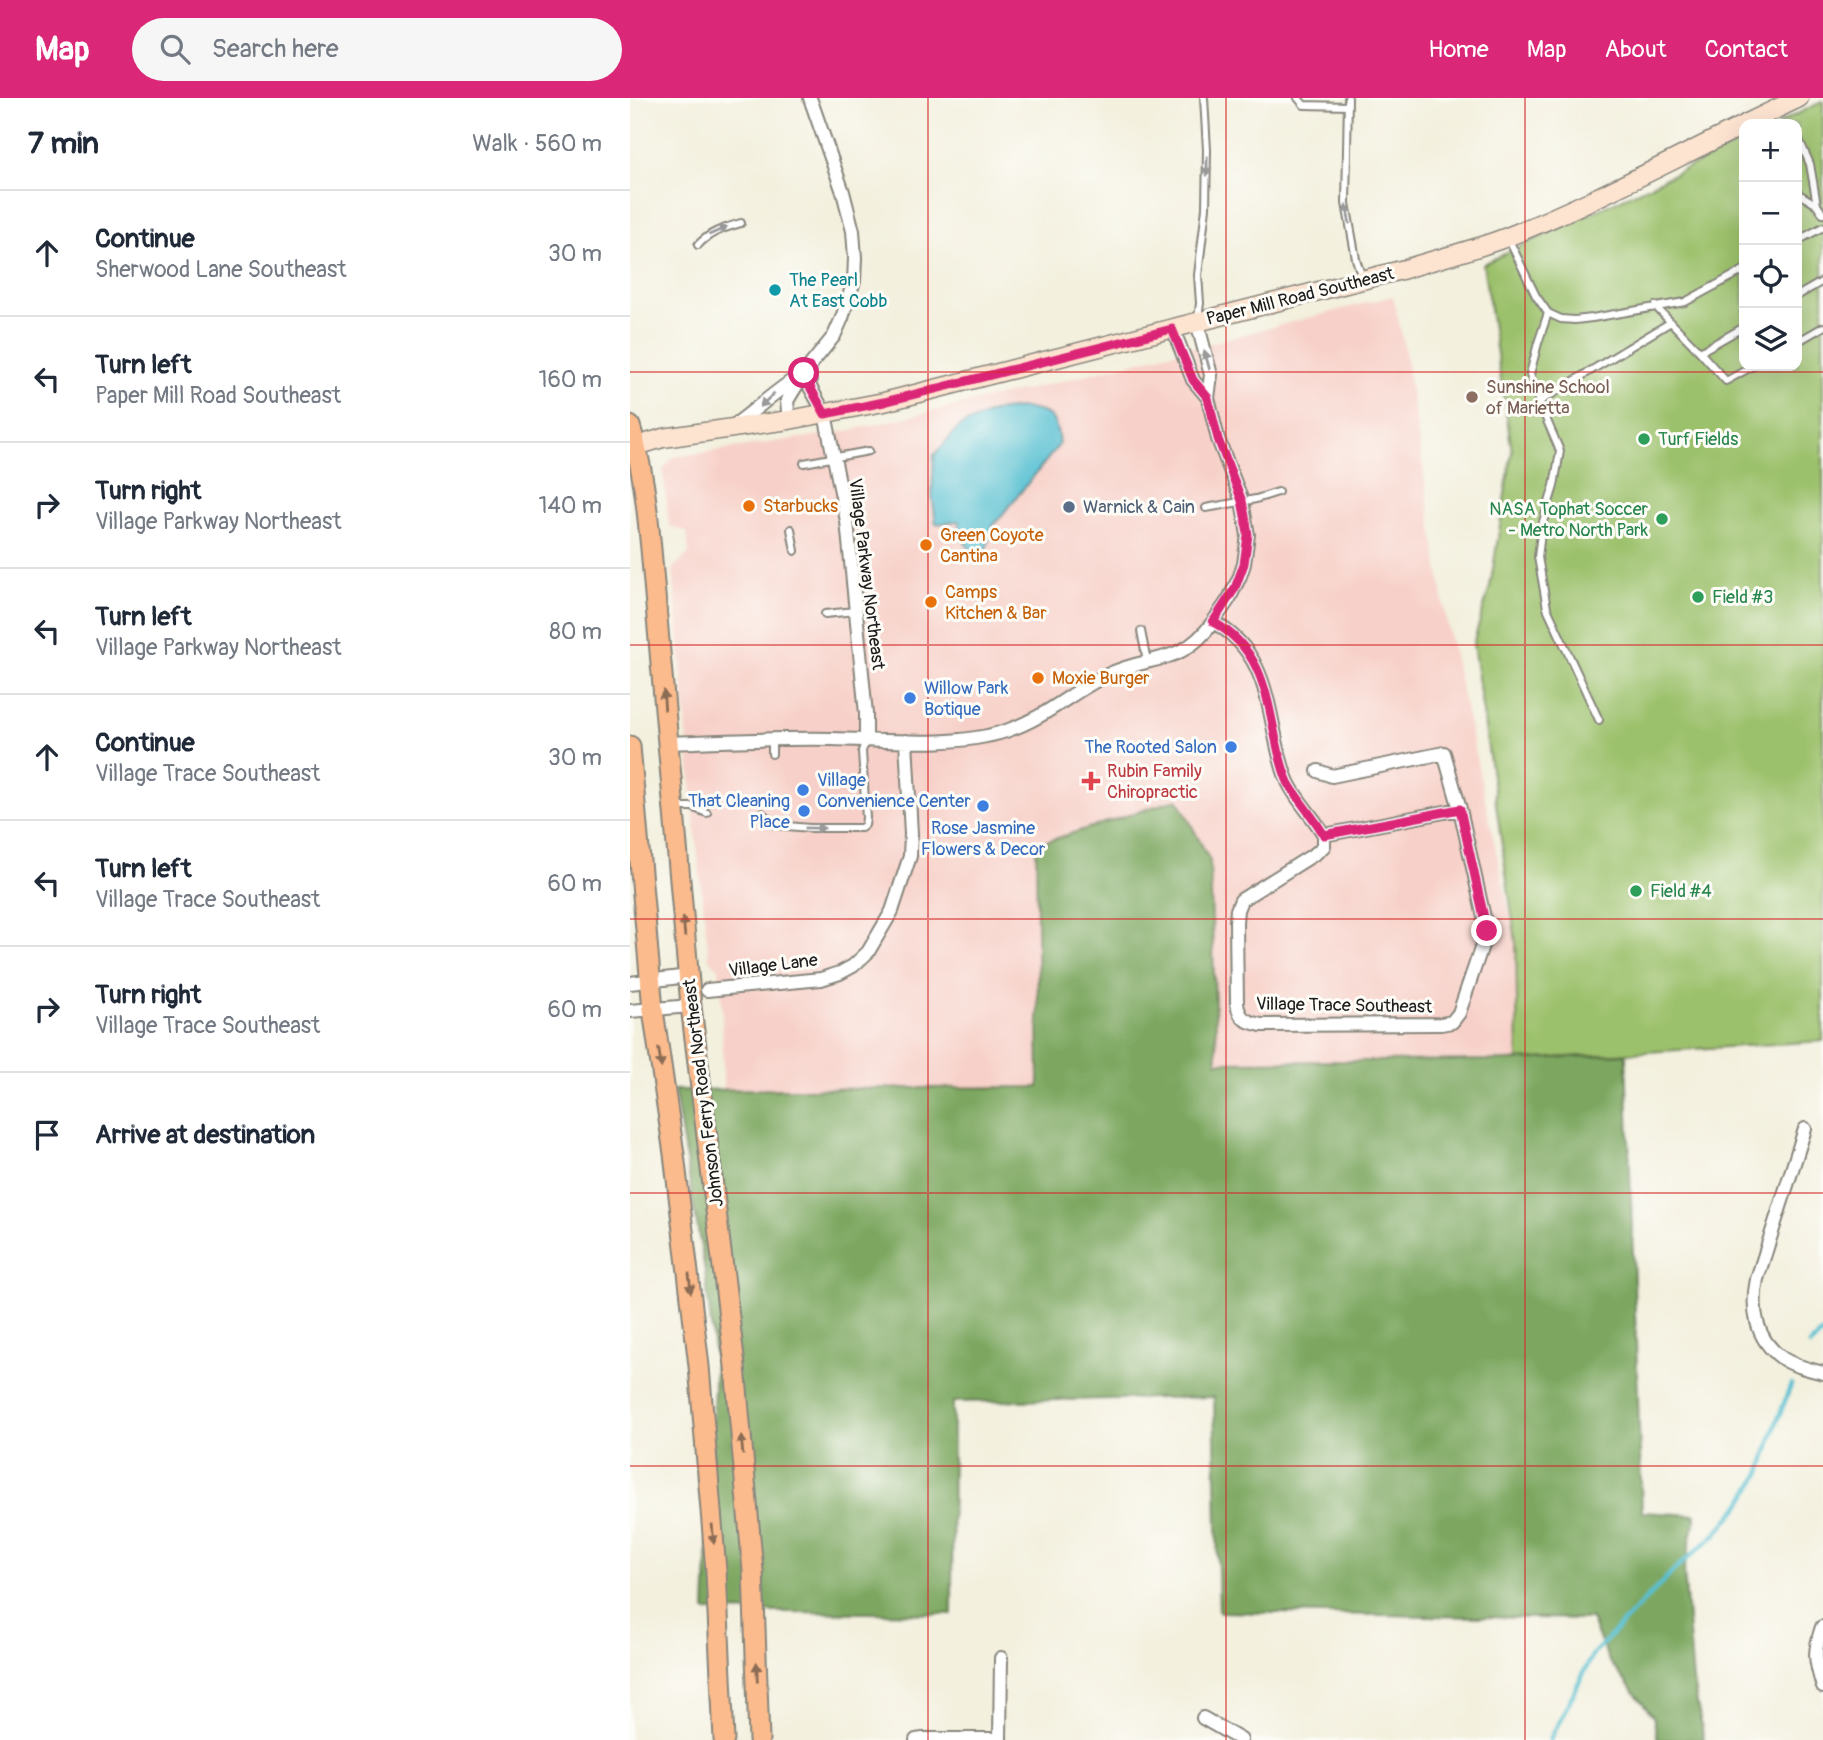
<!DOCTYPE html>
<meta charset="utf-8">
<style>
:root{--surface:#fff;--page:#f6f6f7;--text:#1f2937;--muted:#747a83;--line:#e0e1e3;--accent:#db2777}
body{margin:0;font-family:Pangolin,sans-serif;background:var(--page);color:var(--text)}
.controls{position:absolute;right:21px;top:21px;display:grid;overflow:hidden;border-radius:14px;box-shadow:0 7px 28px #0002}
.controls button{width:63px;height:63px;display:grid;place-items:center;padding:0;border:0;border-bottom:2px solid var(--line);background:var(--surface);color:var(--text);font:35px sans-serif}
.stop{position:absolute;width:21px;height:21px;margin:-16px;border:5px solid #db2777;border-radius:50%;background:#fff}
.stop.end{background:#db2777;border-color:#fff;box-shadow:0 2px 7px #0008}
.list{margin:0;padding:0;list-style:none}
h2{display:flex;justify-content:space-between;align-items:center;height:91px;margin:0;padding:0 28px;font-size:30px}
h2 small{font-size:23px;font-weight:400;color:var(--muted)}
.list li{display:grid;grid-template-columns:46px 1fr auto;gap:21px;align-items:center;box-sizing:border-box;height:126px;padding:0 28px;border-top:2px solid var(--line)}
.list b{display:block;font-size:26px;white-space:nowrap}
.list p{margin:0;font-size:23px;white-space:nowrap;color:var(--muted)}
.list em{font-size:23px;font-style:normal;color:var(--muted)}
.icon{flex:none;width:38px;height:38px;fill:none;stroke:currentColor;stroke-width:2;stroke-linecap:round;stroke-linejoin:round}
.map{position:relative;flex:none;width:1193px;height:1642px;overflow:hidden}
header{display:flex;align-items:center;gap:42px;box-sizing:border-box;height:98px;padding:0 35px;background:var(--accent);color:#fff}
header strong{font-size:33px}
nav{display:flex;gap:38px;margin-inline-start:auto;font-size:24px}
.search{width:490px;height:63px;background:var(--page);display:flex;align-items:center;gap:18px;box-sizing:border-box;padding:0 24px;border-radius:38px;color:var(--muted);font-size:26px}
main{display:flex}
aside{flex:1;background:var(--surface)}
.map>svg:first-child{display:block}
.built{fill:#f7d1c9}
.green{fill:#9cc16c;stroke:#5c6e44;stroke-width:2}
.forest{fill:#7da760;stroke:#4c623e;stroke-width:2}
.water{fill:#56c0d2;stroke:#396e77;stroke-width:2}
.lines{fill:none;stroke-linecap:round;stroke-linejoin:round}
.stream{stroke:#56c0d2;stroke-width:4.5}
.lane-casing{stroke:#88867d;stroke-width:10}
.street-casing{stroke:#88867d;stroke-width:16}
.secondary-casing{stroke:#88867d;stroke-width:21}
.primary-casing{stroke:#88867d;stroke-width:23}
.lane{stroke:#fff;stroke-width:6}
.street{stroke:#fff;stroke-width:12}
.secondary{stroke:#fde4d1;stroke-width:18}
.primary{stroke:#fbbb8c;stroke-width:19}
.oneway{fill:#999}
.oneway2{fill:#8c6c54}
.route{stroke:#db2777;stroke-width:9}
.grid{fill:none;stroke:#d62828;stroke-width:2;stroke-opacity:0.55}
.culture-dot{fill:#0f9aa8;stroke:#fdfcf7;stroke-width:2.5}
.education-dot{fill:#8d6e63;stroke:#fdfcf7;stroke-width:2.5}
.leisure-dot{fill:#2e9e5b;stroke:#fdfcf7;stroke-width:2.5}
.food-dot{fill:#e8710a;stroke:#fdfcf7;stroke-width:2.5}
.service-dot{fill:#5c6f8a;stroke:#fdfcf7;stroke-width:2.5}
.shop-dot{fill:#3f7fe0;stroke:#fdfcf7;stroke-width:2.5}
.health-dot{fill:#e0444e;stroke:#fdfcf7;stroke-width:2.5}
.labels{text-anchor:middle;stroke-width:6;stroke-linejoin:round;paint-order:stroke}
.culture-label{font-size:18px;fill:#0d838f;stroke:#fdfcf7;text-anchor:start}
.street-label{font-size:18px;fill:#1c1c1c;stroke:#fdfcf7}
.education-label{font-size:18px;fill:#785e54;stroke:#fdfcf7;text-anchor:start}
.leisure-label{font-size:18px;fill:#27864d;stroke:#fdfcf7;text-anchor:start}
.food-label{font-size:18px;fill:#c56008;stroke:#fdfcf7;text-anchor:start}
.service-label{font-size:18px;fill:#4e5e75;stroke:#fdfcf7;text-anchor:start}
.shop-label{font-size:18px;fill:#366cbe;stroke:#fdfcf7;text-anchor:start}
.health-label{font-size:18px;fill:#be3a42;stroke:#fdfcf7;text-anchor:start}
</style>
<header>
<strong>Map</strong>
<div class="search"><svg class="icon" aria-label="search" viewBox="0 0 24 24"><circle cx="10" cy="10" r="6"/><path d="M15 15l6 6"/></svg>Search here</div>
<nav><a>Home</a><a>Map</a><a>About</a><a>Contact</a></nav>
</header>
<main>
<aside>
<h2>7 min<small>Walk · 560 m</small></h2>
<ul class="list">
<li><svg class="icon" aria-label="ahead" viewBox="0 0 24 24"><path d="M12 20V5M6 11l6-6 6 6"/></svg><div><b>Continue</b><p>Sherwood Lane Southeast</p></div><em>30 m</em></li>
<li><svg class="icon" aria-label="left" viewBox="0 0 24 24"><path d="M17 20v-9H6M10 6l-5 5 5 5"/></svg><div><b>Turn left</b><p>Paper Mill Road Southeast</p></div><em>160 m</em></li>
<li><svg class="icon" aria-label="right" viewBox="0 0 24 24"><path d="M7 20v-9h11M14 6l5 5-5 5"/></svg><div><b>Turn right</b><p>Village Parkway Northeast</p></div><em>140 m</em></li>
<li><svg class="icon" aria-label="left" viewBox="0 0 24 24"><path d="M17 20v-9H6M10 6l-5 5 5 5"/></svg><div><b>Turn left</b><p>Village Parkway Northeast</p></div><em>80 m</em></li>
<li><svg class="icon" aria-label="ahead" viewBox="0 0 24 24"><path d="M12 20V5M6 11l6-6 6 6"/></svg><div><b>Continue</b><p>Village Trace Southeast</p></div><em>30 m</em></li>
<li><svg class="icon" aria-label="left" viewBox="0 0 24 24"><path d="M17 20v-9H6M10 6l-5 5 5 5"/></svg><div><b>Turn left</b><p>Village Trace Southeast</p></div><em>60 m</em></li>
<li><svg class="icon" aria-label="right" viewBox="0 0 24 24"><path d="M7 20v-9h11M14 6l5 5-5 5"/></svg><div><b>Turn right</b><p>Village Trace Southeast</p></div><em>60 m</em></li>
<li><svg class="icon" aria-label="arrive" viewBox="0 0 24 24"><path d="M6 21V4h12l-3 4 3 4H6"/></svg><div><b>Arrive at destination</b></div></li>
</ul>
</aside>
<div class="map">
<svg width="1193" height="1642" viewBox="0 0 1193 1642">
<rect width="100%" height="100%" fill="#fdfcf7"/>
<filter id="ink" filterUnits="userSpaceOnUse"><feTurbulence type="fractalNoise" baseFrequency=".0143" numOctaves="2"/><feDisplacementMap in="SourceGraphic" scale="14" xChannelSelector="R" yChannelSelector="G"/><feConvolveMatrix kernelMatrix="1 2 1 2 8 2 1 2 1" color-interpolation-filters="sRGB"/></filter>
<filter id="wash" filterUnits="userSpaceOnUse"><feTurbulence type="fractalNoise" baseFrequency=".00686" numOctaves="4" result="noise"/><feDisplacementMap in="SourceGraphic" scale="28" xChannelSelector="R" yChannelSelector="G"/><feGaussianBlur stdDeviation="1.57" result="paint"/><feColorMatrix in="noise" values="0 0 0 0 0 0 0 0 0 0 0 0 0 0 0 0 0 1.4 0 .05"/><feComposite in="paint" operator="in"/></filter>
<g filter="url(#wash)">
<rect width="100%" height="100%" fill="#f3f0de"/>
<path class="built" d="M763,198L774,247L816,520L886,845L888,962L586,964L580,763L406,747L409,989L93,992L92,906L89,870L79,861L64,720L43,470L59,455L57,434L39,428L33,371L44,359L217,333L416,287Z"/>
<path class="green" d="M1193,3V943L888,962L886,845L843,546L860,489L882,353L853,166L1114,43V268H1167V26H1147Z"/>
<path class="forest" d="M548,701L580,763L587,964L888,962L996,956L1012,1414L1066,1417L1054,1472L1063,1583L1074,1642H1028L1023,1618L979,1563L961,1521L589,1514L584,1299L323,1304L322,1516L75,1513L85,1263L75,1173L44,992L409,989L406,747Z"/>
<path class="water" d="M392,310C420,314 427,317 429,347L363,428L356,452L347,461L331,439L329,423L306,426L302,396L304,357L330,328L364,313Z"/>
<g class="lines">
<path class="stream" d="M1180,1247L1193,1234
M920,1642L963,1556L1045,1471L1086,1436L1111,1406L1131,1374L1143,1334L1161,1287"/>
</g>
</g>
<g filter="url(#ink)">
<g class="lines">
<defs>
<path id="lane" d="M668,0L674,7L718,8
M718,0L716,105L726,161L732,180
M1167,37L1180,66L1187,107L1193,116
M1167,92L1169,96L1187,107
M878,140L906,198L918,215L931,221L945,222L962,220L1055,204L1114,172
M1167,143L1193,129
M68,147C80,134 94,130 111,125
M1167,198L1193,183
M1025,208L1070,254L1096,283L1123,268
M918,215L908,245L900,276L909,304L930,353L924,388L912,427L908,459L917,510L969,622
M568,221L570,205L568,177L576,110L577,52L574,0
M1167,244L1193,229
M1070,254L1114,229
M909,304L1041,224
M174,365L239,353
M576,410L626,401L648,394
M161,431L165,453
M195,516L225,513
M511,533L517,563
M142,642V656
M45,709H62L77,715
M132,715L146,727L180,730H231L235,727L236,720L232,653L236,642"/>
<path id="street" d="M567,224L581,277L578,300L588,341L612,403L618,437L614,466L610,478L599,501L583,524
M543,231L563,282L578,300
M179,269L180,289L195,316L217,423L236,616V642
M159,322L157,303L174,275L204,238L212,220L224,183L225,160L223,133L213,94L180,0
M102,329C126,312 146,292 171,277
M37,645C92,643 147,640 202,641C256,642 324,650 376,633C416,620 441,594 477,577C520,556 551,569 583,524C631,550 636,594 646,642C649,656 652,671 658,684C667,703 684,719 694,737V748L686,755L611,802L607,812L606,824L607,906C610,922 616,923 631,927L811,926L822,924L829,915L857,833L830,711L814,655L702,678L688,673
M694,737L830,711
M0,885L59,878L62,881
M77,892L191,881L210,875L223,868L238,854L262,813L280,758L281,736L276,643
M0,913L61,908L64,905
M1175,1031L1127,1181C1121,1210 1125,1241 1152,1260C1163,1268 1179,1271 1193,1275
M1192,1529C1183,1555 1185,1563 1193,1589
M573,1620L611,1642
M286,1642L293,1641H370
M370,1642L371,1560"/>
<path id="secondary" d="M1115,26L1169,0
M0,350L33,340L159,322L254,304L775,171C809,160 844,152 877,139C958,107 1036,65 1114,27"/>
<path id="primary" d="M0,328C13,368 17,409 21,451L61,908L105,1268L123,1473L129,1642
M0,648L23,912L44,1056L69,1268L86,1473L94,1642"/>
</defs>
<use href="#lane" class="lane-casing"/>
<use href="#street" class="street-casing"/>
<use href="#secondary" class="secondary-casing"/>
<use href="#primary" class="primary-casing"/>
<use href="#lane" class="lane"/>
<use href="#street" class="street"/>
<use href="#secondary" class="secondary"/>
<use href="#primary" class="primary"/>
</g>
<defs><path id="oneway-solid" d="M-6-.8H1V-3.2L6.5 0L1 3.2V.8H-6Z" transform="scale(1.75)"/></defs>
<g class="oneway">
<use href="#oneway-solid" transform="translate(577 68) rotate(91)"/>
<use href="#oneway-solid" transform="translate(718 116) rotate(-100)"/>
<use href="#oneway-solid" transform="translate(88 133) rotate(-24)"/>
<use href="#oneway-solid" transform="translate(577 262) rotate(-105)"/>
<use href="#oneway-solid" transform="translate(137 302) rotate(136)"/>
<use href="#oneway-solid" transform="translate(185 730) rotate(1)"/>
</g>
<g class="oneway2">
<use href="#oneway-solid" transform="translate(34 602) rotate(-94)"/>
<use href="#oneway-solid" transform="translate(54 829) rotate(-95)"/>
<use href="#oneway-solid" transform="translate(30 960) rotate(82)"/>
<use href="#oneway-solid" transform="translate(60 1185) rotate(84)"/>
<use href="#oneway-solid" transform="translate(112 1347) rotate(-95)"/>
<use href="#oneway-solid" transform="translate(83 1436) rotate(85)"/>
<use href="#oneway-solid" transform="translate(127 1574) rotate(-92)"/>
</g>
</g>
<g class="lines" filter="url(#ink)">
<path class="route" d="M174,275L179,269L180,289L195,316L254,304L542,231L563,282L578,300L588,341L612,403L616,423L618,437L614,466L605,490L583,524C631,550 636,594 646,642C649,656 652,671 658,684C668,703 684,719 694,737L830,711L857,833"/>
</g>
<path class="grid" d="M298,0V1642M596,0V1642M895,0V1642M0,274H1193M0,547H1193M0,821H1193M0,1095H1193M0,1368H1193"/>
<circle class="culture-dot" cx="145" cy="192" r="7"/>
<circle class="education-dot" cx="842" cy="299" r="7"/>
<g class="leisure-dot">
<circle cx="1014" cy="341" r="7"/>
<circle cx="1032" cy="421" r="7"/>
<circle cx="1068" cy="499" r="7"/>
<circle cx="1006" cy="793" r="7"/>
</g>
<g class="food-dot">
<circle cx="119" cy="408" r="7"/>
<circle cx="296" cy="447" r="7"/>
<circle cx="301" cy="504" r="7"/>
<circle cx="408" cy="580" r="7"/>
</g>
<circle class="service-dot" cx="439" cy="409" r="7"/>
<g class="shop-dot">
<circle cx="280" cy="600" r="7"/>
<circle cx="601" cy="649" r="7"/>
<circle cx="173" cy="692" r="7"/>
<circle cx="353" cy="708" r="7"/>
<circle cx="174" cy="713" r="7"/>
</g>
<path class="health-dot" d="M457.5 672.5h7v7h7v7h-7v7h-7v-7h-7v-7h7z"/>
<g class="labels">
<g class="culture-label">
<text x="159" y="188">The Pearl<tspan x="159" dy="21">At East Cobb</tspan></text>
</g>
<g class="street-label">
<text transform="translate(670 198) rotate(-14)" y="6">Paper Mill Road Southeast</text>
<text transform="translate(237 476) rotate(83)" y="6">Village Parkway Northeast</text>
<text transform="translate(143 867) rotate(-7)" y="6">Village Lane</text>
<text transform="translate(714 907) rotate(1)" y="6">Village Trace Southeast</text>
<text transform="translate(73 995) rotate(-97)" y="6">Johnson Ferry Road Northeast</text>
</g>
<g class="education-label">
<text x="856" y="295">Sunshine School<tspan x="856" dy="21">of Marietta</tspan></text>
</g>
<g class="leisure-label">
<text x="1028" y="347">Turf Fields</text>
<text x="1018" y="417" text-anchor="end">NASA Tophat Soccer<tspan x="1018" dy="21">- Metro North Park</tspan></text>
<text x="1082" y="505">Field #3</text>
<text x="1020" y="799">Field #4</text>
</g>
<g class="food-label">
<text x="133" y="414">Starbucks</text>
<text x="310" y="443">Green Coyote<tspan x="310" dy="21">Cantina</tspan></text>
<text x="315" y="500">Camps<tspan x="315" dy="21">Kitchen &amp; Bar</tspan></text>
<text x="422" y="586">Moxie Burger</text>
</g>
<g class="service-label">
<text x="453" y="415">Warnick &amp; Cain</text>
</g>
<g class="shop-label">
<text x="294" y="596">Willow Park<tspan x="294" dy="21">Botique</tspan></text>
<text x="587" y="655" text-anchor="end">The Rooted Salon</text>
<text x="187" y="688">Village<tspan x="187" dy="21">Convenience Center</tspan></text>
<text x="160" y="709" text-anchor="end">That Cleaning<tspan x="160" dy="21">Place</tspan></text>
<text x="353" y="736" text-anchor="middle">Rose Jasmine<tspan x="353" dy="21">Flowers &amp; Decor</tspan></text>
</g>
<g class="health-label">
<text x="477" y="679">Rubin Family<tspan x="477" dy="21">Chiropractic</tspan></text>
</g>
</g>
</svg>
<div class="controls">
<button>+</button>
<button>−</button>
<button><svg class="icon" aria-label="locate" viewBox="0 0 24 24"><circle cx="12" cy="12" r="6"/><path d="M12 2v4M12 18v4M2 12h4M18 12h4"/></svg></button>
<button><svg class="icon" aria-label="layers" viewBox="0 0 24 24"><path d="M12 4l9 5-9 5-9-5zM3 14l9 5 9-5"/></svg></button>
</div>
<div class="stop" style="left:174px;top:275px"></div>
<div class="stop end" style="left:857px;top:833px"></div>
</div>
</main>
